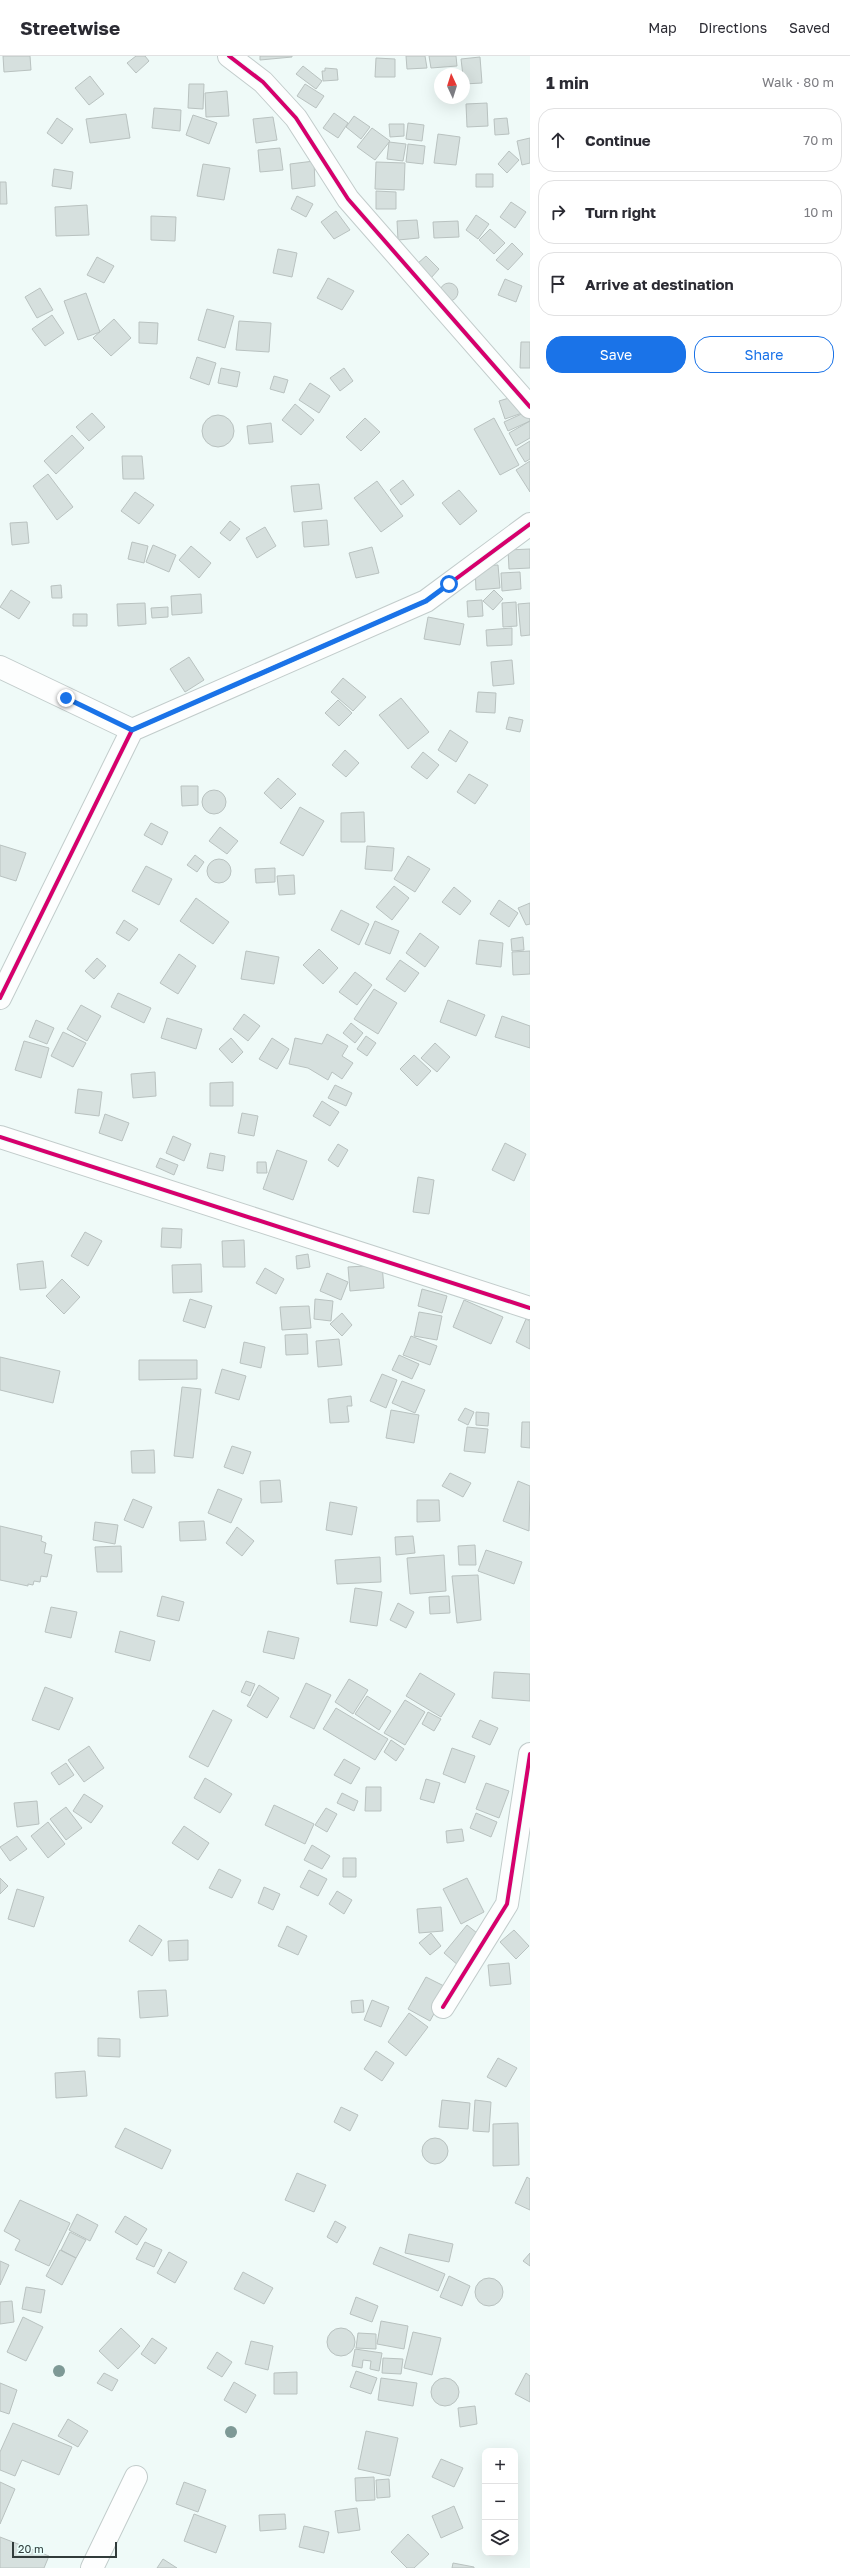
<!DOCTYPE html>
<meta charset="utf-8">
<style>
:root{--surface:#fff;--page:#f2f2f3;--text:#2b2b33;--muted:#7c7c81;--line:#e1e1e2;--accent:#1a73e8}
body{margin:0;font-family:"Golos Text",sans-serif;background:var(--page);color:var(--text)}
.controls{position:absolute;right:12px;bottom:12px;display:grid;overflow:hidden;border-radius:8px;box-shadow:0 4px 16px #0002}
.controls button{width:36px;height:36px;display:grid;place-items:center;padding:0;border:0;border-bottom:1px solid var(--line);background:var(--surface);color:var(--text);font:20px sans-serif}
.compass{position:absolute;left:434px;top:12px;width:36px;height:36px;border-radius:50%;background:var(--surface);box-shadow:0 4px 16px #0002;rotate:356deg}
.scale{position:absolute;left:12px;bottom:10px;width:105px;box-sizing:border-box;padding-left:4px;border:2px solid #313c3b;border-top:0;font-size:11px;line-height:14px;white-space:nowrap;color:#313c3b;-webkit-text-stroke:3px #eafffc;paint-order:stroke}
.stop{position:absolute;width:12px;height:12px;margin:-9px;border:3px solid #1a73e8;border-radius:50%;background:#fff}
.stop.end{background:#1a73e8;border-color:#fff;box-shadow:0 1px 4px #0008}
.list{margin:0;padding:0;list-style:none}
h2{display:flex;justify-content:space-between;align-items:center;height:52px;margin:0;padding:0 16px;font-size:17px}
h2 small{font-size:13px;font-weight:400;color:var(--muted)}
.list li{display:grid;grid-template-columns:26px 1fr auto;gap:12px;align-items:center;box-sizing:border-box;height:64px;margin:0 8px 8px;padding:0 8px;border:1px solid var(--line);border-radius:16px}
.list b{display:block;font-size:15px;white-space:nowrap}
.list em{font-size:13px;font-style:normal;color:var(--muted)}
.actions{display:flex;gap:8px;padding:12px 16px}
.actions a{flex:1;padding:9px 0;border:1px solid var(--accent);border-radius:16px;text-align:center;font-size:14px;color:var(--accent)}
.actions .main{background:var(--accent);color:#fff}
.icon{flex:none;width:22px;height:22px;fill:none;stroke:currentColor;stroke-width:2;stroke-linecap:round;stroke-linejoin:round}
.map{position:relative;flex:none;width:530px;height:2512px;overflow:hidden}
header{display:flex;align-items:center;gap:24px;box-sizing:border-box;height:56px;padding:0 20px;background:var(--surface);border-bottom:1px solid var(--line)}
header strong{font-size:19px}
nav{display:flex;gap:22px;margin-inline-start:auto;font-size:14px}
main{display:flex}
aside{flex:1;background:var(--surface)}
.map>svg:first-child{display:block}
.building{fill:#d6e0de;stroke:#b9c2c0}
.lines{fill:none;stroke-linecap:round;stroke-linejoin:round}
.street-casing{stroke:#c2cccb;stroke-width:24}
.street{stroke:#fdfefe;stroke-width:22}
.cycleway-casing{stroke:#eafffc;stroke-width:6}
.cycleway{stroke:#d6006c;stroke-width:4}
.tree{fill:#7e9996}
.route{stroke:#1a73e8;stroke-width:5}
</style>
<header>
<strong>Streetwise</strong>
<nav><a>Map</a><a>Directions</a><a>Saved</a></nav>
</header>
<main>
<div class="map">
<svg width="530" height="2512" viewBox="0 0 530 2512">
<rect width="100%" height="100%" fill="#effaf8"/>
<path class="building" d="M3,0H30L31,14L4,16Z
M136,0H145L149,5L136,17L127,7Z
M260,0H292V1L260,4Z
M406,0H425L427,12L407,13Z
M429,0H456L457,10L431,12Z
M480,1L482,27L464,28L461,3Z
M376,2L395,3V21H375Z
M303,10L322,25L316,33L296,18Z
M325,12L337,13L338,24L323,25L322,15H325Z
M90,20L104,38L89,49L75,32Z
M189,28H204L203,53L188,52Z
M305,28L324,40L316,52L297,40Z
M227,35L229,60L206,61L205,37Z
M487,47L488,70L467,71L466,48Z
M154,52L181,54L180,75L152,72Z
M334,57L348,67L338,82L323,72Z
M126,58L130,82L90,87L86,63Z
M193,59L217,67L209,88L186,79Z
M354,60L370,71L361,83L346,71Z
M273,61L277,84L256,87L253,63Z
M57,62L73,73L62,88L47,77Z
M507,62L509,78L495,79L494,63Z
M408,67L424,69L422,85L406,83Z
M389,68H404V80L390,81Z
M372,72L390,85L375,104L357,91Z
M438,78L460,81L456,109L434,107Z
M530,82V107L522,109L517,85Z
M389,86L406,88L403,105L387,103Z
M408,88L425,90L423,108L406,106Z
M280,92L283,114L260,116L258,94Z
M509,95L519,104L507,117L498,108Z
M314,105L315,130L292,133L290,108Z
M376,106L405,107L404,134L375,133Z
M203,108L230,112L224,144L197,140Z
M54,113L73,116L71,133L52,130Z
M476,118H493V131H476Z
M0,126H6L7,148H0Z
M376,135L396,136V153H376Z
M297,140L313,148L306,161L291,153Z
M511,146L526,156L515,172L500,161Z
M87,149L89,179L56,180L55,151Z
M336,155L350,174L334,183L321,166Z
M476,159L489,168L478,183L466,174Z
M151,160L176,161L175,185L151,184Z
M417,164L419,182L398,184L397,165Z
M458,165L459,181L434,182L433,166Z
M490,173L505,187L494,198L479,184Z
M512,187L523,198L508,214L496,204Z
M278,193L297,197L292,221L273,217Z
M426,200L439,213L431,222L417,208Z
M97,201L114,210L104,227L87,219Z
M328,222L354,235L342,254L317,242Z
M505,223L522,230L516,246L498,239Z
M440 236a9 9 0 1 1 18 0a9 9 0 1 1-18 0Z
M40,232L53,254L37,262L25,241Z
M86,237L100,276L78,284L64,245Z
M207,253L234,260L225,292L198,284Z
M52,259L64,277L45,290L32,273Z
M114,263L131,282L111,300L93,282Z
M239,265L271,267L269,296L236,294Z
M139,266L158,267L157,288L139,287Z
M521,286H530V312H520Z
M197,301L216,307L209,329L190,322Z
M221,312L240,316L237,331L218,327Z
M344,312L353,325L340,335L330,322Z
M274,320L288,324L284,337L270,333Z
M310,327L330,340L319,357L299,344Z
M519,339L525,356L505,363L499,345Z
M295,348L314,364L301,379L282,364Z
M528,355L530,365L508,375L504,366Z
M92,357L105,371L89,385L76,371Z
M202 375a16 16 0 1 1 32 0a16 16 0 1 1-32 0Z
M365,362L380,376L361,395L346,381Z
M494,362L519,409L500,419L474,373Z
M530,365V382L516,390L509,377Z
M271,367L273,386L249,388L247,370Z
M72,379L84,392L56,418L44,405Z
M530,385V403L525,406L517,393Z
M122,400H142L144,423H123Z
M530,405V436L516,414Z
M48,418L73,451L57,464L33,430Z
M403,424L414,439L401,449L390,434Z
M377,425L403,460L381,476L354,442Z
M319,428L322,453L294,456L291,430Z
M459,434L477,455L460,469L442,447Z
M135,436L154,449L139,468L121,455Z
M327,464L329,489L304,491L302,466Z
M230,465L240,473L230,485L220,477Z
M27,466L29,487L12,489L10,467Z
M265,471L276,490L257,502L246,482Z
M132,486L148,490L144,507L128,503Z
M153,489L176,499L169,516L146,506Z
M191,490L211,507L199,522L179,504Z
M372,491L379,517L356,522L349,497Z
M530,493V512L509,513L508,494Z
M498,509L500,532L476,534L475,510Z
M520,516L521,533L502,535L501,517Z
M61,529L62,542H52L51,530Z
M11,534L30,546L19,563L0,551Z
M494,534L503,543L493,554L483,545Z
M201,538L202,557L172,559L171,540Z
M482,544L483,560L468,561L467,545Z
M516,546L517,570L503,571L502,547Z
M145,547L146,568L118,570L117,548Z
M530,547V579L521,580L518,548Z
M168,551V561L152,562L151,552Z
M73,558H87V570H73Z
M428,561L464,568L460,589L424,583Z
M512,572V589L487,590L486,574Z
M189,601L204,624L185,636L170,613Z
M512,604L514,628L493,630L491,606Z
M343,622L366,641L353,655L331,636Z
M478,636L496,637L495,657L476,656Z
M401,642L429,676L408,693L379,659Z
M338,644L352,657L339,670L325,657Z
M509,661L523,664L520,676L506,673Z
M450,674L468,686L456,706L438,694Z
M345,694L359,707L346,721L332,709Z
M423,696L439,709L427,723L411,711Z
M469,718L488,729L475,748L457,736Z
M278,722L296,738L281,753L264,737Z
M181,730H198V749L182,750Z
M202 746a12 12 0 1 1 24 0a12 12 0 1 1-24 0Z
M300,751L324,765L303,800L280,787Z
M364,756L365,786H341V757Z
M151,767L168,776L162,789L144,779Z
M220,771L238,785L227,798L209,785Z
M0,789L26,797L16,825L0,820Z
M367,790L394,792L392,815L365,813Z
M195,799L204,806L197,816L187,809Z
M408,800L430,813L415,836L394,823Z
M207 815a12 12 0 1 1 24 0a12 12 0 1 1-24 0Z
M146,810L172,823L159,849L132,835Z
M275,812V826L256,827L255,813Z
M294,819L295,838L279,839L277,820Z
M394,830L409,842L392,864L376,851Z
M454,831L471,845L460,859L442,846Z
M196,842L229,866L213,888L180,865Z
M499,844L518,857L509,871L490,858Z
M530,847V868L526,869L518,852Z
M341,854L369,868L359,889L331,874Z
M124,864L138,873L129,885L116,877Z
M375,865L399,875L390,898L365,888Z
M420,877L439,891L425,911L406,897Z
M523,881L524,894L512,895L511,883Z
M479,884L503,887L501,911L476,908Z
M319,893L338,912L323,928L303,909Z
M246,895L279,901L274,928L241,923Z
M530,895V918L513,919L512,896Z
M179,898L196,910L178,938L160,927Z
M97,902L106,910L94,923L85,915Z
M400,904L419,917L405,936L386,923Z
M355,916L372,929L357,949L339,936Z
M374,933L397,947L378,978L354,963Z
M118,937L151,952L144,967L111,951Z
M448,944L485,959L476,980L440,966Z
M81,949L101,960L87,985L67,973Z
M244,958L260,970L248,985L233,973Z
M502,960L530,970V992L495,981Z
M167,962L202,973L196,993L161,982Z
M36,964L54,972L47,988L29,981Z
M351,967L363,977L355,987L343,977Z
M63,976L86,987L73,1011L51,1000Z
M327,978L348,990L342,1000L353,1007L342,1023L332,1016L328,1024L308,1012L289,1008L295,982L322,988Z
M366,980L376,987L367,1000L357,993Z
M231,982L243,996L232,1007L219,993Z
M272,982L289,993L277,1013L259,1003Z
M24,985L49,992L41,1022L15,1014Z
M435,987L450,1001L437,1016L421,1002Z
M414,999L431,1015L417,1030L400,1013Z
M155,1016L156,1040L133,1042L131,1018Z
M233,1026V1050H210V1027Z
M335,1029L352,1037L346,1050L328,1042Z
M78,1033L102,1036L99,1060L75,1057Z
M322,1045L339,1056L330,1070L313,1060Z
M242,1057L258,1060L254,1080L238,1077Z
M105,1058L129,1067L122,1085L99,1077Z
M173,1080L191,1088L184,1105L166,1097Z
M505,1087L526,1098L514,1125L492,1114Z
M338,1088L348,1094L338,1111L328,1104Z
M277,1094L307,1105L293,1144L263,1133Z
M210,1097L225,1100L223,1115L207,1112Z
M160,1102L178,1109L174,1119L156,1111Z
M257,1106H266L267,1117H257Z
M418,1121L434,1124L429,1158L413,1156Z
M162,1172L182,1173L181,1192L161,1191Z
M85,1176L102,1185L88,1210L71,1200Z
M244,1184L245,1211H223L222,1185Z
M308,1198L310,1211L297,1213L296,1200Z
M43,1205L46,1232L20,1234L17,1208Z
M201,1208L202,1236L173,1237L172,1209Z
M382,1209L384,1232L350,1235L348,1211Z
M265,1212L284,1223L276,1238L256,1227Z
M327,1217L348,1226L341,1244L320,1235Z
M62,1223L80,1241L64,1258L46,1240Z
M422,1233L447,1240L442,1257L418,1250Z
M190,1243L212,1250L205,1272L183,1265Z
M315,1243L333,1245L331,1265L314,1263Z
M464,1244L503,1261L491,1288L453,1271Z
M309,1250L311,1272L282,1274L280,1251Z
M419,1256L442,1260L437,1284L414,1280Z
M342,1257L352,1269L342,1280L330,1268Z
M526,1263L530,1265V1293L516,1286Z
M307,1278L308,1298L286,1299L285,1279Z
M411,1280L437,1290L430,1309L403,1299Z
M339,1283L342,1309L318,1311L316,1285Z
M244,1286L265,1291L261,1312L240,1307Z
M399,1299L419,1308L412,1323L392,1314Z
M0,1301L60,1315L53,1347L0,1334Z
M139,1304H197V1323L139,1324Z
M222,1313L246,1320L239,1344L215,1337Z
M382,1318L397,1324L386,1352L370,1345Z
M402,1325L425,1334L415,1357L392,1347Z
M182,1331L201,1333L193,1402L174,1400Z
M351,1340L352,1350H347L349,1366L330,1367L328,1343Z
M465,1352L474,1356L468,1369L458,1364Z
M391,1354L419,1359L414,1387L386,1382Z
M476,1356L489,1357L488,1370L476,1369Z
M522,1366H530V1392L521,1391Z
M467,1371L488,1373L485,1397L464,1395Z
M232,1390L251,1396L243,1418L224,1411Z
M154,1394L155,1417H132L131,1395Z
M450,1417L471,1427L463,1441L442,1430Z
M280,1424L282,1446L261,1447L260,1425Z
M518,1425L530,1430L529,1475L503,1465Z
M218,1433L242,1443L231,1467L208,1457Z
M133,1443L152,1451L143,1472L124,1464Z
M417,1444H439L440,1465L417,1466Z
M330,1446L357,1451L352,1479L326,1474Z
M204,1465L206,1484L180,1485L179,1466Z
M95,1466L118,1469L115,1488L93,1484Z
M0,1470L42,1480L41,1485L46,1487L44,1497L52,1499L47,1521L41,1520L40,1526L34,1525L33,1529L28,1528V1530L0,1524Z
M237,1471L254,1485L242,1500L226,1487Z
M413,1480L415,1497L396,1499L395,1481Z
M475,1489L476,1509H459L458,1490Z
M121,1490L122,1516H97L95,1491Z
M486,1494L522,1506L514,1528L478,1515Z
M444,1499L446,1535L410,1538L407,1502Z
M380,1501L381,1526L337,1528L335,1504Z
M478,1519L481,1564L457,1567L452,1520Z
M355,1532L382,1536L377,1570L350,1566Z
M162,1540L184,1546L179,1565L157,1560Z
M449,1540L450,1557L430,1558L429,1541Z
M398,1547L414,1556L406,1572L390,1564Z
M51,1551L77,1556L71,1582L45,1576Z
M120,1575L155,1585L150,1605L115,1596Z
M268,1575L299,1582L294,1603L263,1596Z
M494,1616L530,1618V1645L492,1642Z
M420,1617L455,1638L441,1661L406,1640Z
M349,1623L368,1634L353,1658L335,1646Z
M246,1625L255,1628L250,1640L241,1636Z
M306,1627L331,1639L314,1673L290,1661Z
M259,1629L279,1642L267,1662L247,1650Z
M45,1631L73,1642L59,1674L32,1664Z
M367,1640L391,1655L379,1674L355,1658Z
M405,1644L425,1656L405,1689L384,1677Z
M336,1652L388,1683L375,1704L323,1673Z
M213,1654L232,1664L208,1711L189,1701Z
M428,1656L441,1663L434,1675L422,1668Z
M480,1664L498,1672L490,1689L472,1681Z
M391,1684L404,1693L396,1705L384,1696Z
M89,1690L104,1712L84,1726L68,1704Z
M452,1692L475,1700L465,1727L443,1718Z
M344,1703L360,1712L351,1728L334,1719Z
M66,1707L74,1719L59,1729L51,1717Z
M205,1722L232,1738L220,1757L194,1742Z
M426,1723L440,1727L434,1747L420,1743Z
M486,1727L509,1735L499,1762L476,1753Z
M366,1731H381V1755H365Z
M342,1737L358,1745L354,1755L337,1747Z
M84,1738L103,1750L91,1767L73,1755Z
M37,1745L39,1768L17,1771L14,1747Z
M274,1749L314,1768L305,1788L265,1769Z
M66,1751L82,1772L66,1784L50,1763Z
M326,1752L337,1758L327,1776L315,1769Z
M476,1757L497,1766L491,1781L470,1772Z
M48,1766L65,1788L48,1802L31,1780Z
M184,1770L209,1787L198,1804L172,1787Z
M462,1773L464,1785L447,1787L446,1775Z
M17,1780L27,1793L10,1805L0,1791Z
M312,1789L330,1800L322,1813L304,1804Z
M343,1802H356V1821H343Z
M219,1813L241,1824L232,1842L209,1832Z
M309,1814L327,1823L318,1840L300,1831Z
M0,1822L8,1830L0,1838Z
M467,1822L484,1856L461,1868L443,1833Z
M264,1831L280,1838L273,1854L258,1847Z
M17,1833L44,1841L34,1871L8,1863Z
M337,1835L352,1844L344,1858L329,1848Z
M441,1851L443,1875L419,1877L417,1853Z
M139,1869L162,1884L152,1900L129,1885Z
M467,1869L482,1881L459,1910L444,1897Z
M287,1870L307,1880L298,1899L278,1890Z
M514,1874L529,1890L516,1903L500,1886Z
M431,1877L441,1890L430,1899L419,1887Z
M188,1884V1904L169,1905L168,1885Z
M509,1907L511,1928L490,1930L488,1909Z
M426,1921L448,1932L430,1965L408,1953Z
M166,1934L168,1960L140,1962L138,1935Z
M363,1944L364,1956L352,1957L351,1945Z
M372,1944L389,1951L381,1971L364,1964Z
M409,1957L428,1971L406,2000L388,1986Z
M98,1982L120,1983V2001L98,2000Z
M376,1995L394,2007L382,2025L364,2013Z
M498,2002L517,2012L506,2031L487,2021Z
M85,2015L87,2040L56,2042L55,2017Z
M442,2044L470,2047L468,2073L439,2071Z
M475,2044L491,2046L489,2076L473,2075Z
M341,2051L358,2059L350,2075L334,2066Z
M518,2067L519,2109L493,2110V2068Z
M125,2072L171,2094L162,2113L115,2091Z
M422 2095a13 13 0 1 1 26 0a13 13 0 1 1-26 0Z
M297,2117L326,2129L314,2156L285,2144Z
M527,2121L530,2123V2154L515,2147Z
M20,2144L70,2167L49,2210L15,2194L20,2184L4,2175Z
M77,2158L98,2169L90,2185L69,2174Z
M125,2160L147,2173L137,2189L115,2176Z
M335,2165L346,2171L337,2187L327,2181Z
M70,2176L86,2184L76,2202L61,2194Z
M409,2178L453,2188L449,2206L405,2197Z
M145,2186L162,2194L154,2211L136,2203Z
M380,2191L445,2218L438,2235L373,2208Z
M60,2194L76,2202L62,2229L46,2220Z
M169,2196L187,2206L175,2227L157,2217Z
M530,2197V2210L523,2205Z
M0,2205L9,2209L0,2229Z
M243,2216L273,2232L264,2248L234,2233Z
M449,2220L470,2230L462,2250L440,2241Z
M475 2236a14 14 0 1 1 28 0a14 14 0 1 1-28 0Z
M26,2231L45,2234L41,2257L22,2253Z
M356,2241L378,2250L372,2266L350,2258Z
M12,2245L14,2266L0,2268V2246Z
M23,2261L43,2271L26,2305L7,2296Z
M381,2265L408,2270L404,2293L377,2288Z
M121,2272L140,2290L118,2313L99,2295Z
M327 2286a14 14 0 1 1 28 0a14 14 0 1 1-28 0Z
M413,2276L441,2282L432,2319L404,2312Z
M358,2277L376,2278V2293L356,2292Z
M152,2282L167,2292L155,2308L141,2298Z
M251,2285L273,2290L268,2314L245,2308Z
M355,2293L382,2297L379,2315L370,2313L371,2305L363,2304L362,2312L352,2310Z
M217,2296L232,2306L222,2321L207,2312Z
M383,2302L403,2303L401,2318L382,2317Z
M356,2315L377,2322L371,2338L350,2331Z
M297,2316V2338H274V2317Z
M104,2317L118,2324L112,2335L97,2327Z
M526,2317L530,2320V2346L515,2338Z
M431 2336a14 14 0 1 1 28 0a14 14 0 1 1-28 0Z
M381,2322L417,2327L413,2350L378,2344Z
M234,2326L256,2339L246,2357L224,2344Z
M0,2327L17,2334L9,2358L0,2355Z
M475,2350L477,2368L460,2371L458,2352Z
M68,2363L88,2375L78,2391L58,2380Z
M13,2367L72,2391L59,2419L22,2404L15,2420L0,2414V2396Z
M366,2375L398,2382L390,2420L358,2413Z
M441,2403L463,2412L454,2431L432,2421Z
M374,2421L375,2444L356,2445L355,2422Z
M389,2423L390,2441L377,2442L376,2424Z
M0,2426L15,2433L0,2468Z
M184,2426L206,2434L198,2456L176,2448Z
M454,2450L463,2472L441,2482L432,2460Z
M357,2452L360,2474L338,2477L335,2455Z
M194,2458L226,2470L216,2497L184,2485Z
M285,2458L286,2473L260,2475L259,2459Z
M304,2470L329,2476L324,2497L299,2491Z
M408,2478L429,2498L414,2512H407L391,2496Z
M0,2481L49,2500L44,2512H0Z
M163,2503L177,2512H157Z
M453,2507L474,2511V2512H452Z"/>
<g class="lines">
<defs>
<path id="street" d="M229,0L263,26L296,62L348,143L530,351
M0,611L132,674
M0,942L132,674L426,545L530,468
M0,1081L530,1252
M443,1951L507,1848L530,1698
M92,2512L136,2421"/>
</defs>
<use href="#street" class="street-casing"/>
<use href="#street" class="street"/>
<defs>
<path id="cycleway" d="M229,0L263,26L296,62L348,143L530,351
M0,942L132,674L426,545L530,468
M0,1081L530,1252
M443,1951L507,1848L530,1698"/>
</defs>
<use href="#cycleway" class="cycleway-casing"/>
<use href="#cycleway" class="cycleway"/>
</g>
<g class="tree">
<circle cx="59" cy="2315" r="6"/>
<circle cx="231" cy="2376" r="6"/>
</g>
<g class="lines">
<path class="route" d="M66,642L132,674L426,545L449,528"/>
</g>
</svg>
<div class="controls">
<button>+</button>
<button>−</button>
<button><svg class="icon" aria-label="layers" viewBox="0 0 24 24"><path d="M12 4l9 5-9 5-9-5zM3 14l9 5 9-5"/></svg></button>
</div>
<svg class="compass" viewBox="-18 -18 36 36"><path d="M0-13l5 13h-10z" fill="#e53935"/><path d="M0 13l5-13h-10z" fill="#7c7c81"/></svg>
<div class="scale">20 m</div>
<div class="stop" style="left:449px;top:528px"></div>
<div class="stop end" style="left:66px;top:642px"></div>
</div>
<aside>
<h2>1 min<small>Walk · 80 m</small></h2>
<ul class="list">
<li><svg class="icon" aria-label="ahead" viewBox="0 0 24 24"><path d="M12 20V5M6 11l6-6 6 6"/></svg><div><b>Continue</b></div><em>70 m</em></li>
<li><svg class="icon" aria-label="right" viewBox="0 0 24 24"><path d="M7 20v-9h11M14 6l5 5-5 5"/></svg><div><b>Turn right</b></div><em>10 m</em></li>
<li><svg class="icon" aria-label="arrive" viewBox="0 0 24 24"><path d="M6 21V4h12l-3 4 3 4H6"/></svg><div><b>Arrive at destination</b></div></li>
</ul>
<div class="actions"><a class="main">Save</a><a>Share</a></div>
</aside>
</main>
